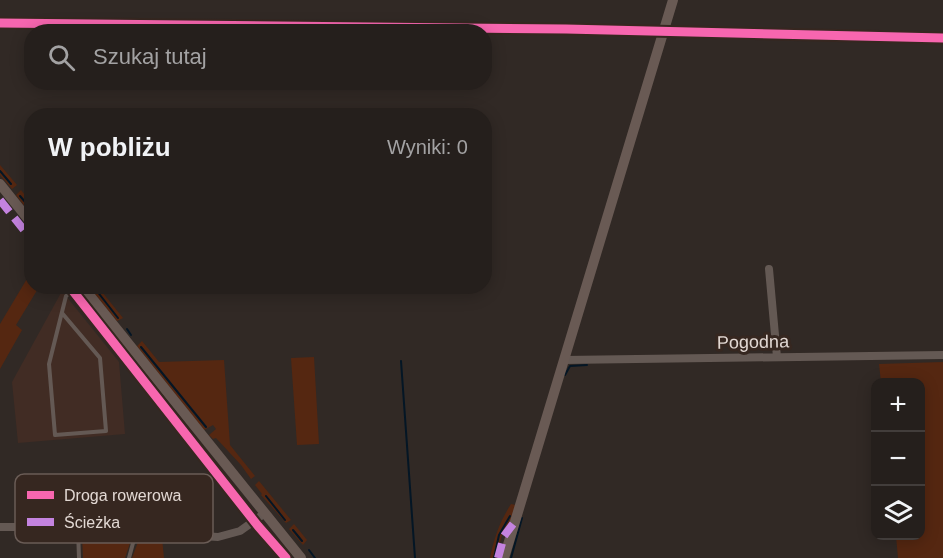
<!DOCTYPE html>
<html lang="pl">
<meta charset="utf-8">
<style>
:root{--surface:#251f1c;--page:#312c29;--text:#f1f3f6;--muted:#a3a2a3;--line:#423d3b}
body{margin:0;font-family:Helvetica,sans-serif;background:var(--page);color:var(--text)}
.controls{position:absolute;right:18px;bottom:18px;display:grid;overflow:hidden;border-radius:12px;box-shadow:0 3px 15px #0003}
.controls button{width:54px;height:54px;display:grid;place-items:center;padding:0;border:0;border-bottom:2px solid var(--line);background:var(--surface);color:var(--text);font:30px sans-serif}
.list{margin:0;padding:0;list-style:none}
h2{display:flex;justify-content:space-between;align-items:center;height:78px;margin:0;padding:0 24px;font-size:26px}
h2 small{font-size:20px;font-weight:400;color:var(--muted)}
.icon{flex:none;width:33px;height:33px;fill:none;stroke:currentColor;stroke-width:2;stroke-linecap:round;stroke-linejoin:round}
.map{position:relative;flex:none;width:943px;height:558px;overflow:hidden}
.search{position:absolute;background:var(--surface);box-shadow:0 3px 15px #0003;left:24px;top:24px;width:468px;height:66px;display:flex;align-items:center;gap:15px;box-sizing:border-box;padding:0 21px;border-radius:24px;color:var(--muted);font-size:22px}
.panel{position:absolute;background:var(--surface);box-shadow:0 3px 15px #0003;left:24px;top:108px;width:468px;height:186px;border-radius:24px}
.map>svg:first-child{display:block}
.built{fill:#412c24}
.green{fill:#552711}
.lines{fill:none;stroke-linecap:round;stroke-linejoin:round}
.stream{stroke:#041625;stroke-width:2}
.lane{stroke:#645954;stroke-width:4}
.street{stroke:#645954;stroke-width:8}
.secondary{stroke:#695a54;stroke-width:10}
.quiet{stroke:#c483df;stroke-width:8;stroke-dasharray:15 8;stroke-linecap:butt}
.cycleway-casing{stroke:#362720;stroke-width:13}
.cycleway{stroke:#f766af;stroke-width:9}
.labels{text-anchor:middle;stroke-width:6;stroke-linejoin:round;paint-order:stroke}
.street-label{font-size:18px;fill:#e2d8d3;stroke:#362720}
.key{fill:#362720;stroke:#6a5c56;stroke-width:1.5}
.key-label{font-size:16px;fill:#e2d8d3}
</style>
<div class="map">
<svg width="943" height="558" viewBox="0 0 943 558">
<rect width="100%" height="100%" fill="#312925"/>
<path class="built" d="M62,291L119,362L125,434L18,443L12,382Z"/>
<path class="green" d="M0,165L17,185L12,189L0,175Z
M21,190L31,203V215L16,195Z
M31,272L32,286L39,287L16,325L22,330L0,369V324Z
M89,287H98L123,318L117,321Z
M142,341L159,362L224,360L230,445L255,476L251,479L241,465L216,438L213,439L209,435L216,429L213,425L204,430L137,346Z
M314,357L319,444L297,445L291,358Z
M943,362V558H898L896,536H920V382H881L879,364Z
M259,481L291,520L286,523L261,495L262,494L255,485Z
M511,504L516,505L511,520L502,535L496,558H490C494,538 500,521 511,504Z
M294,524L307,540L303,545L289,529Z
M84,534L132,537L125,558H83L82,536Z
M145,538H162L164,558H132L138,542Z"/>
<g class="lines">
<path class="stream" d="M0,171L11,184
M20,196L32,210
M93,286L118,318
M127,329L131,335
M141,347L206,427
M401,361L415,558
M565,375L570,366L587,365
M266,496L285,520
M293,530L302,541
M309,550L315,558
M494,558L499,535L510,516
M511,558L522,518"/>
<path class="lane" d="M62,313L100,358L106,431L55,435L49,364L66,296L78,286
M78,530L79,558
M129,558L133,543L141,534"/>
<path class="street" d="M0,23L566,29L943,38
M769,269L777,357
M564,360L943,355
M0,527H57L218,537L240,531L265,513"/>
<path class="secondary" d="M0,184L32,224
M82,286L301,558
M504,558L673,0"/>
<path class="quiet" d="M0,200L32,240
M498,558L504,536L513,524"/>
<defs>
<path id="cycleway" d="M0,23L566,29L943,38
M69,286L258,526L286,558"/>
</defs>
<use href="#cycleway" class="cycleway-casing"/>
<use href="#cycleway" class="cycleway"/>
</g>
<g class="labels">
<g class="street-label">
<text transform="translate(753 342) rotate(-1)" y="6">Pogodna</text>
</g>
</g>
<rect x="15" y="474" width="198" height="69" rx="9" class="key"/>
<rect x="27" y="491" width="27" height="8" fill="#f766af"/>
<rect x="27" y="518" width="27" height="8" fill="#c483df"/>
<g class="key-label">
<text x="64" y="501">Droga rowerowa</text>
<text x="64" y="528">Ścieżka</text>
</g>
</svg>
<div class="controls">
<button>+</button>
<button>−</button>
<button><svg class="icon" aria-label="layers" viewBox="0 0 24 24"><path d="M12 4l9 5-9 5-9-5zM3 14l9 5 9-5"/></svg></button>
</div>
<div class="search"><svg class="icon" aria-label="search" viewBox="0 0 24 24"><circle cx="10" cy="10" r="6"/><path d="M15 15l6 6"/></svg>Szukaj tutaj</div>
<section class="panel">
<h2>W pobliżu<small>Wyniki: 0</small></h2>
<ul class="list">
</ul>
</section>
</div>
